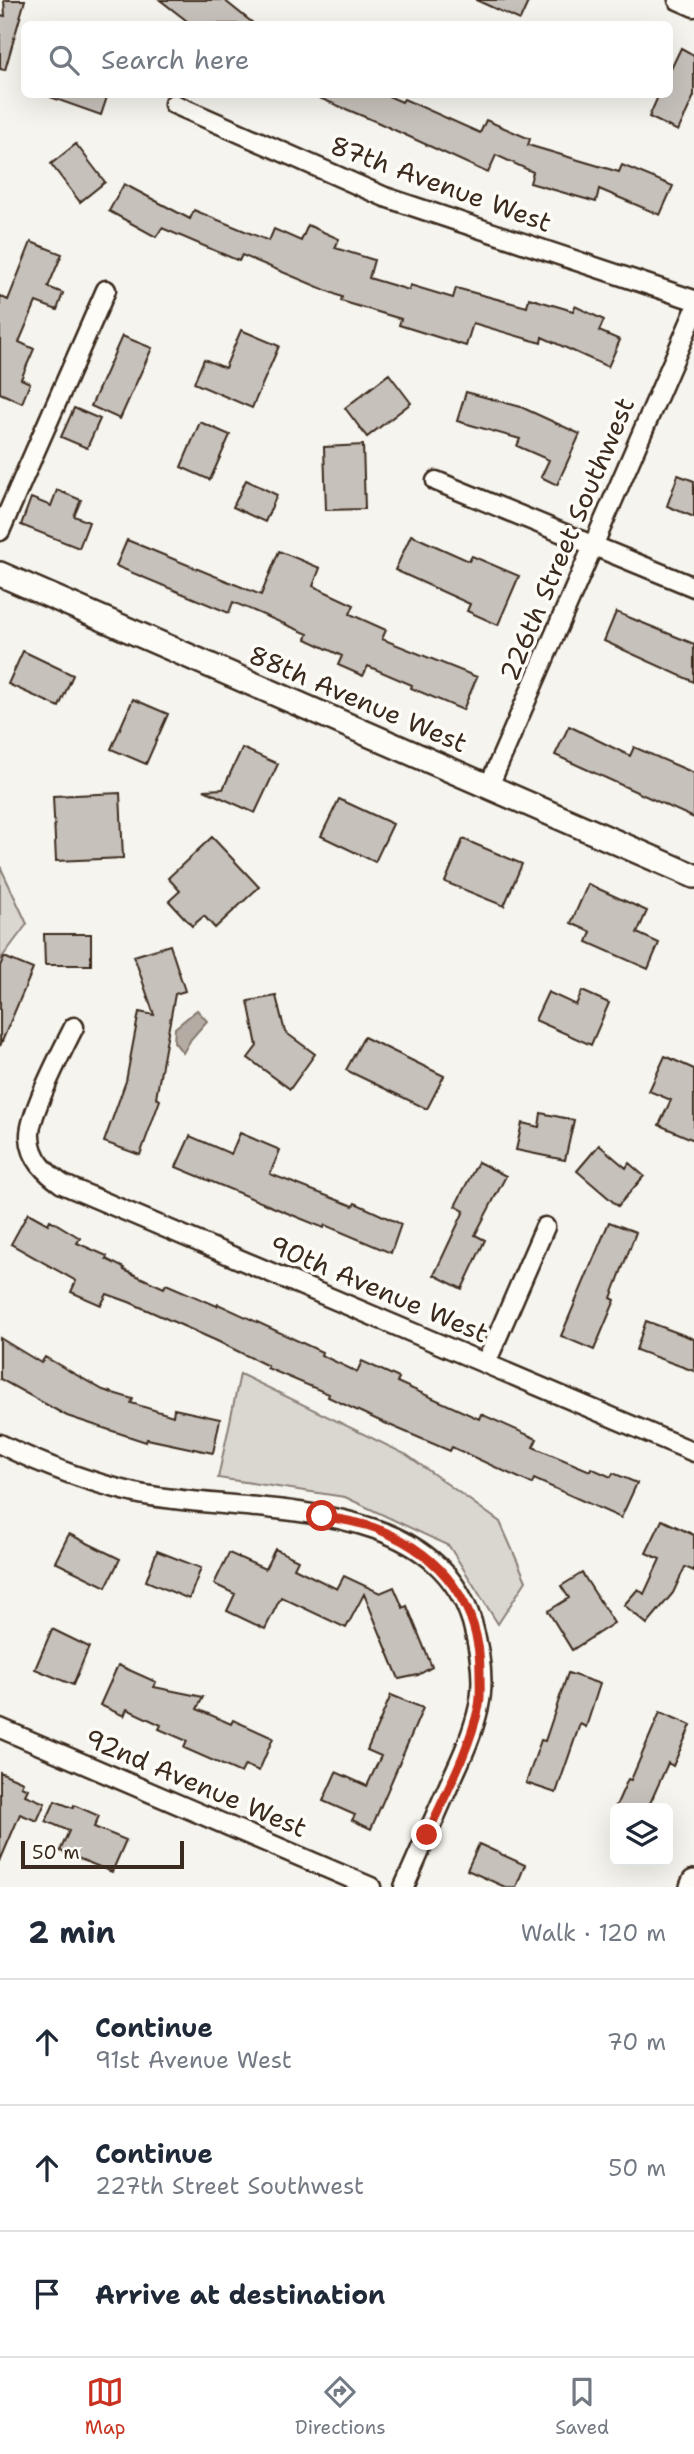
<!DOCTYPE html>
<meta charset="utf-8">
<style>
:root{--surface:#fff;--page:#f6f6f7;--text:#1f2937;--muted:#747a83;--line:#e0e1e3;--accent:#c8321e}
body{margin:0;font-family:"Shantell Sans",sans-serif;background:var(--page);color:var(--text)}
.controls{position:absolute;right:21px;bottom:21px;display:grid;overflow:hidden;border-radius:10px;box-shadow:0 7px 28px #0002}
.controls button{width:63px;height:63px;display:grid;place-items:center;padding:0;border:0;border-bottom:2px solid var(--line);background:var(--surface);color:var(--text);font:35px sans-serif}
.scale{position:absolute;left:21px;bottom:18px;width:163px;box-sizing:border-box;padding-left:7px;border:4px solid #3b2a1e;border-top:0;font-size:19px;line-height:24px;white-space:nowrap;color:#3b2a1e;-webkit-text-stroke:5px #fdfcf7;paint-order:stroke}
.stop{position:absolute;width:21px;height:21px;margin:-16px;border:5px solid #c8321e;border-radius:50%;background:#fff}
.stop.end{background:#c8321e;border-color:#fff;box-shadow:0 2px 7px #0008}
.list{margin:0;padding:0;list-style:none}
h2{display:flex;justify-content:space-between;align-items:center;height:91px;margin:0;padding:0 28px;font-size:30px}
h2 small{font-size:23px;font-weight:400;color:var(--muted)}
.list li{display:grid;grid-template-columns:46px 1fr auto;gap:21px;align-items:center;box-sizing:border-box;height:126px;padding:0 28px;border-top:2px solid var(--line)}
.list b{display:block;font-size:26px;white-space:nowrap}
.list p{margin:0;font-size:23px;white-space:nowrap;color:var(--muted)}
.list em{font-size:23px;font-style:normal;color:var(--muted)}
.icon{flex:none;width:38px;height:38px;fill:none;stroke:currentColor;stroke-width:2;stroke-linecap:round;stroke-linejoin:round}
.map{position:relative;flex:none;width:694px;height:1887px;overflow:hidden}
.search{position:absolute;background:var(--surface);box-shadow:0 7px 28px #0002;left:21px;right:21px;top:21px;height:77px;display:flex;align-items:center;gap:18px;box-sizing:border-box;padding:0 24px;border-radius:10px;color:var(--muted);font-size:26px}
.sheet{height:469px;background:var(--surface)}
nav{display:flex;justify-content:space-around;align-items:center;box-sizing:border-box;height:98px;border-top:2px solid var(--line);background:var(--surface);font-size:19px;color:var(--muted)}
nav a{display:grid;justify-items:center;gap:4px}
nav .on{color:var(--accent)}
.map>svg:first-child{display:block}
.green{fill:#dad6d0;stroke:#8a8077;stroke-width:2}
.water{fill:#b4aca4;stroke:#84786e;stroke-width:2}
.building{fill:#c7c1bb;stroke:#3b2a1e;stroke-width:2}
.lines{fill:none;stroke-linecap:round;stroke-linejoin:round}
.minor-casing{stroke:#3b2a1e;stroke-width:23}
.tertiary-casing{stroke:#3b2a1e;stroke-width:28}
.minor{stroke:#fdfcf7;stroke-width:18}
.tertiary{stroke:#fdfcf7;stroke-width:23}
.route{stroke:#c8321e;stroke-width:9}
.labels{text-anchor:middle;stroke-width:7;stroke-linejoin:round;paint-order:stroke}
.street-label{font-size:26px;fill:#3b2a1e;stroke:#fdfcf7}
</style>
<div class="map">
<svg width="694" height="1887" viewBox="0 0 694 1887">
<rect width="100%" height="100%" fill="#f5f4ee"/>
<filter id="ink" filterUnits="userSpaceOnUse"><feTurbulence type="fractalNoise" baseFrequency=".0143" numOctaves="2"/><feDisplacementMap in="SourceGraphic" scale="14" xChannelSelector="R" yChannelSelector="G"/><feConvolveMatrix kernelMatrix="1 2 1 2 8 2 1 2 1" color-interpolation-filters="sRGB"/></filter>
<g filter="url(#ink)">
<path class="green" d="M0,866L27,924L0,960Z
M240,1374L407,1455L500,1522L526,1581L498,1624L449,1546L345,1497L218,1478Z"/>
<path class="water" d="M197,1010L207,1021L191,1039L183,1053L174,1042L175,1028Z"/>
<path class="building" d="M4,0H25L5,70L0,69V15L5,16Z
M160,0H224L254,24H191Z
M476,0H529L520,20Z
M681,48L694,55V96L678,131L649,117L659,94H669V73Z
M51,94H108L101,115L50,97Z
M310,94H384L402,102L404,99L480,133L486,120L530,139L528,145L619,172L622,165L673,186L660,215L599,189L596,202L530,183L533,172L496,155L488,173L377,122Z
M76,144L105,182L80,202L51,164Z
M124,184L190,219L194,210L269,241L274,229L301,241L308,225L339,239L335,248L374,260L369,278L409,290L410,285L453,298L456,288L527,307L529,298L573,311L575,306L604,320L599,331L620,340L608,367L542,337L541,343L473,323L466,346L399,325L401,319L341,301L342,297L242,255L239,261L162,228L156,237L109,211Z
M31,242L62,254L48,287L63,293L57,310L36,302L19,342L34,349L21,379L30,383L22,403L0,393V296L8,300Z
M241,330L279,346L252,408L194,383L204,359L225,368Z
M122,336L152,348L120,419L91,406Z
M389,374L411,403L367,437L345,408Z
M466,392L521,407L580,434L557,485L541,477L549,460L517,446L520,439L457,421Z
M74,408L100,419L87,448L61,437Z
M200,422L230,435L210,480L181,467Z
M363,445L365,509L326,510L324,447Z
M678,475L694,481V517L667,506Z
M246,480L277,495L265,522L233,507Z
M57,490L81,500L74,516L89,522L79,548L21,525L31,498L51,506Z
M411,535L469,561L472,556L519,576L498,625L467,611L470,604L395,570Z
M127,540L261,595L279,551L320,568L313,586L354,605L350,614L386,630L382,639L477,677L463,710L411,688L412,685L368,666L363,676L338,665L342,656L306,639L308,634L233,602L229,613L116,566Z
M616,612L694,644V682L604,641Z
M23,651L73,675L59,707L8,684Z
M133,699L168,714L146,764L111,749Z
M569,726L630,756L634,747L694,773V818L555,755Z
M242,748L278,764L255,813L204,790L223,789Z
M120,793L123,858L56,861L53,796Z
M339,799L393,824L375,862L321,836Z
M212,837L259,887L215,928L204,916L192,926L169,901L180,891L168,878Z
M463,839L522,864L504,906L445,882Z
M588,884L647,911L637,933L659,943L648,969L587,942L591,932L571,923Z
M44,934H91V965H45Z
M170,945L185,991L175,994L156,1098L160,1100L140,1155L104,1142L126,1081L139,1012L154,1015L134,956Z
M4,957L33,969L0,1046V966Z
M582,991L609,1003L591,1045L535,1020L548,992L576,1005Z
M276,996L285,1032L315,1054L290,1089L248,1058L257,1046L248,1001Z
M364,1037L444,1076L427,1109L346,1070Z
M665,1056L694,1069V1140L659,1125L671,1100L649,1091Z
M541,1113L574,1120L565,1160L516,1150L522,1123L539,1127Z
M240,1133L280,1150L270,1174L353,1206L355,1203L401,1224L391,1253L325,1225L324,1228L275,1208L176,1167L190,1136L231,1154Z
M599,1145L626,1168L629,1163L644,1176L618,1206L577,1171Z
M478,1162L506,1176L475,1235L485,1240L462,1289L434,1275L464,1211L455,1206Z
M28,1213L48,1224L50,1220L80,1238L77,1243L107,1256L106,1259L124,1268V1270L164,1288L166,1284L217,1306L218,1304L322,1352L321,1355L357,1372L362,1361L399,1378L397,1382L479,1419L481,1414L537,1439L533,1447L590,1471L591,1468L611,1477L613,1473L637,1483L621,1518L534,1479L532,1484L452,1447L450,1451L380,1421L328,1397L329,1394L267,1368L268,1366L217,1341L129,1302L107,1294L101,1305L71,1292L76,1281L11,1244Z
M609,1222L636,1232L611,1298L615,1300L594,1350L561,1336Z
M646,1321L694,1339V1371L636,1350Z
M0,1338L41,1363L45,1357L103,1390L133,1399L131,1403L173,1416L174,1409L220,1419L213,1453L147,1439L146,1442L67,1416L0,1379Z
M662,1520L694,1535V1571L685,1567L673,1593L647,1624L624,1605L638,1589L644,1594L660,1559L646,1553Z
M69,1534L120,1559L106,1587L55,1562Z
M275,1549L298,1560L294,1568L337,1589L344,1576L380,1593L394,1587L403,1608L407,1606L432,1667L418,1675L399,1679L364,1594L346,1628L281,1597L265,1629L227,1611L235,1594L214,1584L229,1553L265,1569Z
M157,1551L201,1568L189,1599L146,1581Z
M582,1573L614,1623L572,1650L548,1611L569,1598L561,1586Z
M52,1629L89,1647L73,1685L35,1669Z
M118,1665L156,1682L154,1687L203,1697L197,1709L231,1724L233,1720L273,1738L259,1771L245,1765L241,1773L184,1748L187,1741L159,1729L161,1725L127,1709L124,1716L100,1705Z
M568,1673L600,1684L586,1727L580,1724L556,1793L526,1783L541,1740L545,1741Z
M391,1695L423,1708L371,1829L352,1820L355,1815L323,1801L336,1772L367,1786L381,1756L367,1750Z
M660,1712L691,1725L673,1766L668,1763L648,1808H615L628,1779L631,1780Z
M0,1772L23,1782L21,1786L28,1789L25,1795L45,1803L37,1821L20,1814L0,1861Z
M55,1801L73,1808L74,1805L99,1816L94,1827L126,1840L112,1872L60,1851L69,1831L46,1821Z
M479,1844L525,1865L516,1887H505L467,1870Z"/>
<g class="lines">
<defs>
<path id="minor" d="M678,0L694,7
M174,104L385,197L694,300
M436,481L694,587
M0,531L106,290
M489,786L694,313
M74,1027C63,1049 28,1116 30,1137C31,1159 46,1173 62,1184L694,1452
M486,1363L545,1227
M0,1444C43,1465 88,1482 135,1493C240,1516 432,1490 472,1622C479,1647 485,1679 479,1706C473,1734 461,1759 449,1785C434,1819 419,1853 404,1887
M0,1728L371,1887"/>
<path id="tertiary" d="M0,574L694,876
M692,1887L694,1882"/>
</defs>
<use href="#minor" class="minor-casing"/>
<use href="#tertiary" class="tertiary-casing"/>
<use href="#minor" class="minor"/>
<use href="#tertiary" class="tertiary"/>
</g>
</g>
<g class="lines" filter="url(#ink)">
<path class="route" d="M322,1516C341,1520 362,1522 380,1530C441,1555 481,1605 480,1674C480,1684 481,1696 479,1706C469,1751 446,1793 427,1835"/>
</g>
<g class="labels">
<g class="street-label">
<text transform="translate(441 184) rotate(20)" y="9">87th Avenue West</text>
<text transform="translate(567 539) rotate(-67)" y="9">226th Street Southwest</text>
<text transform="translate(358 699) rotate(23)" y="9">88th Avenue West</text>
<text transform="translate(379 1289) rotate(23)" y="9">90th Avenue West</text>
<text transform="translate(196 1783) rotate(23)" y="9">92nd Avenue West</text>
</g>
</g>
</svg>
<div class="controls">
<button><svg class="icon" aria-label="layers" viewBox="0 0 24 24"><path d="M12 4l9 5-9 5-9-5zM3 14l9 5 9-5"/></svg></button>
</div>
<div class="scale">50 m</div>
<div class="stop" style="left:322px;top:1516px"></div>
<div class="stop end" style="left:427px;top:1835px"></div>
<div class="search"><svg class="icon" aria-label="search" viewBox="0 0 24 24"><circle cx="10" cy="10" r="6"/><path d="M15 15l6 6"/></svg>Search here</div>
</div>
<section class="sheet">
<h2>2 min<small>Walk · 120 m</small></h2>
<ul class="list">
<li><svg class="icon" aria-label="ahead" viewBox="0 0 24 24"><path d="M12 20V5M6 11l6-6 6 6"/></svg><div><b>Continue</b><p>91st Avenue West</p></div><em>70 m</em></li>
<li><svg class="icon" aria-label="ahead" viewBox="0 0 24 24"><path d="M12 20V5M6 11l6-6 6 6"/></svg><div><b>Continue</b><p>227th Street Southwest</p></div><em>50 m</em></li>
<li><svg class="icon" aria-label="arrive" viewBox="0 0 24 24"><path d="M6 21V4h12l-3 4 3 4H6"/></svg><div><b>Arrive at destination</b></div></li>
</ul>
</section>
<nav>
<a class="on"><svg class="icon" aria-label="map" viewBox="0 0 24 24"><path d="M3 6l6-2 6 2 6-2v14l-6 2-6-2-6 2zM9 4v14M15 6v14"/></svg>Map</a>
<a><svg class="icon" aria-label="directions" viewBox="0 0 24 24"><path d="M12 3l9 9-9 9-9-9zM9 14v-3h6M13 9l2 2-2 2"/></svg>Directions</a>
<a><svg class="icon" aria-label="saved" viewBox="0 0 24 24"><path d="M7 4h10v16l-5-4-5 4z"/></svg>Saved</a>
</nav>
